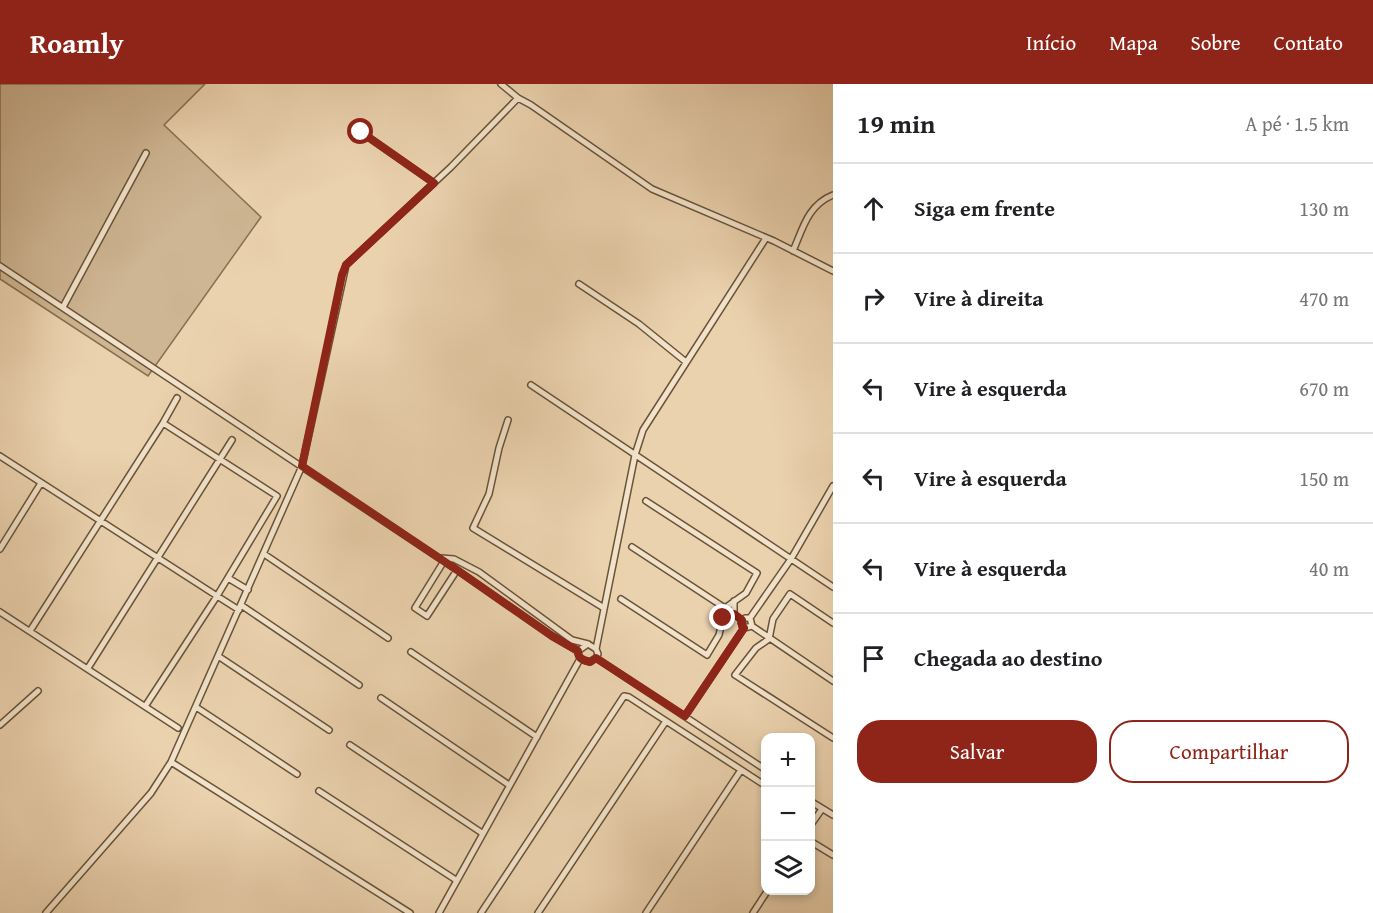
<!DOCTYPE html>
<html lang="pt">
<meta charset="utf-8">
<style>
:root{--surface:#fff;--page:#f2f2f2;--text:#202124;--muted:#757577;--line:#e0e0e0;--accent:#8f2418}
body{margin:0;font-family:"Gentium Book Plus",serif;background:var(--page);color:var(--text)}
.controls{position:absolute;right:18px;bottom:18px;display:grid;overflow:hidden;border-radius:12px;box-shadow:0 3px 9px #0003}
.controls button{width:54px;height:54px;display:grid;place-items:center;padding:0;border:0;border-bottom:2px solid var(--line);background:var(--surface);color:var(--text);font:30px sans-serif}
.stop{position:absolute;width:18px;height:18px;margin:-14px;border:4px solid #8f2418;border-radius:50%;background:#fff}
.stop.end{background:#8f2418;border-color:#fff;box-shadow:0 2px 6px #0008}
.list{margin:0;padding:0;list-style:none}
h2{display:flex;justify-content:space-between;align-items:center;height:78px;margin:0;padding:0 24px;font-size:26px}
h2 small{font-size:20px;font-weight:400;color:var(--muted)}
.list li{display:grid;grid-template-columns:39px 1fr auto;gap:18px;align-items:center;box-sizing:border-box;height:90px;padding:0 24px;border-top:2px solid var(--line)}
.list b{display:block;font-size:22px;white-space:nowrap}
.list em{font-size:20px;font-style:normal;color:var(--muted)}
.actions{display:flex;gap:12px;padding:18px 24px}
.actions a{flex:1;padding:14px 0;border:2px solid var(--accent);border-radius:24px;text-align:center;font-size:21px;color:var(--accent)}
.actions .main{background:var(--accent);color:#fff}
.icon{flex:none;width:33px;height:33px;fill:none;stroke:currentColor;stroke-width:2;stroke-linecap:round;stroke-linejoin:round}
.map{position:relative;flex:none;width:833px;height:829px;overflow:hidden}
header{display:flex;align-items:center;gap:36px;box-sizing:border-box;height:84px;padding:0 30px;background:var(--accent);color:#fff}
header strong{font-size:28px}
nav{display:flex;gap:33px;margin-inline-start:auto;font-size:21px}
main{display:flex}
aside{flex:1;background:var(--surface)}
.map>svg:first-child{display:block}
.green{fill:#ceb593;stroke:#867050;stroke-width:1.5}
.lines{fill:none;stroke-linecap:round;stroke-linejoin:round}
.minor-casing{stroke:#695436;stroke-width:8}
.minor{stroke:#f2e2cb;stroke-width:5}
.route{stroke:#8f2418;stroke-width:8}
</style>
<header>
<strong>Roamly</strong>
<nav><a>Início</a><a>Mapa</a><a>Sobre</a><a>Contato</a></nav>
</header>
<main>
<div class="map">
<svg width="833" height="829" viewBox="0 0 833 829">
<rect width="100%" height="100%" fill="#ebd2af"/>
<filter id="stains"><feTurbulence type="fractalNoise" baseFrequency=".00333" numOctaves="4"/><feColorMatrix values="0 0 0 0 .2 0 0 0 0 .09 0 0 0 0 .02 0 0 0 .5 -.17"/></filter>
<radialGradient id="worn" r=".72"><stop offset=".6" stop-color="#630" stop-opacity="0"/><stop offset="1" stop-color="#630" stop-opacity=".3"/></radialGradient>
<path class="green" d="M0,0H205L164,41L261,133L148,292L0,195Z"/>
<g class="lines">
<defs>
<path id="minor" d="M501,0L518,14L531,21L652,105L774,157L833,187
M361,48L434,99
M793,167C803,144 808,121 833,111
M0,182L457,486L552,552L578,567
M579,200L639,240L686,278
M63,223L146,69
M531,301L833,503
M508,336L499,364L489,410L473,444L604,524
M0,372L217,512L277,412L163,339
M632,463L725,524
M0,465L41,399
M264,470L388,554
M441,474L454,475L479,488L572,556L588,560
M444,477L415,524L427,532L457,486
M228,494L248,506
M621,515L707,571L719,551L725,524L746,509L757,489L646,417
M734,517V530
M241,521L359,601
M0,528L178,644
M750,534L791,475L833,402
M833,539L790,510L773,535L769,555L756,564L735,591L833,654
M752,542L833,597
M30,547L163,339L177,314
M588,560L596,565L598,570L596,574L590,578C583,576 578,575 578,567Z
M596,565L635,371L643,346L766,154
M411,568L537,653
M218,572L329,646
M596,574L766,686
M88,584L232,356
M381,614L509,701
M146,621L217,512L239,526
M196,623L297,690
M685,632L744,544L752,542L750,534H745L741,539L744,544
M0,641L38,607
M350,661L482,749
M171,678L410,829
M319,707L456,796
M810,717L833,731
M810,742L822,725
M810,757L833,771
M46,829L151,709L171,678L302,382L346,181L451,83L518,14
M439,829L580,575
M481,829L624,612L629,613L766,702
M538,829L666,637
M646,829L741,686
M753,829L768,806"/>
</defs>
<use href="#minor" class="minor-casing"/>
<use href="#minor" class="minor"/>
</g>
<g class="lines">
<path class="route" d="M361,48L434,99L346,181L342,191L302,382L457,486L552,552L578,567C578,575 583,576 590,578L596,574L685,632L744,544L742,542V536L734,530L723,534"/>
</g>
<rect width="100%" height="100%" filter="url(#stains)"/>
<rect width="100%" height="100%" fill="url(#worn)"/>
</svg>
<div class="controls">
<button>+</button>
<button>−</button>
<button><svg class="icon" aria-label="layers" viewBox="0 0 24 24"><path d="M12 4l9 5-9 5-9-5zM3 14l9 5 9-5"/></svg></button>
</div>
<div class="stop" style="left:361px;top:48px"></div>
<div class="stop end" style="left:723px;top:534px"></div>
</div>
<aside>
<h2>19 min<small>A pé · 1.5 km</small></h2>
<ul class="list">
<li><svg class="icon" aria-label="ahead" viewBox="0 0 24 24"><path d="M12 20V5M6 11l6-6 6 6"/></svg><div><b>Siga em frente</b></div><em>130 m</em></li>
<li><svg class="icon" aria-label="right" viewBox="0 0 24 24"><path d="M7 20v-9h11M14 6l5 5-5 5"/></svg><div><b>Vire à direita</b></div><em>470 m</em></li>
<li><svg class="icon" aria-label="left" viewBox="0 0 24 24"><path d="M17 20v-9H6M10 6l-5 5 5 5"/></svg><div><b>Vire à esquerda</b></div><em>670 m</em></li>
<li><svg class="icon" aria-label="left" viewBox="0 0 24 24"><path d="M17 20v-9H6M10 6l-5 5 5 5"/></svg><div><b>Vire à esquerda</b></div><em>150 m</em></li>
<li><svg class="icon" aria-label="left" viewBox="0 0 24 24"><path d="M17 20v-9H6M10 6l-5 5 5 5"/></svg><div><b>Vire à esquerda</b></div><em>40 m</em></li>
<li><svg class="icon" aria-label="arrive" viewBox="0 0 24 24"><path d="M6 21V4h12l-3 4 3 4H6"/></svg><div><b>Chegada ao destino</b></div></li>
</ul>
<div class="actions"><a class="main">Salvar</a><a>Compartilhar</a></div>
</aside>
</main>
